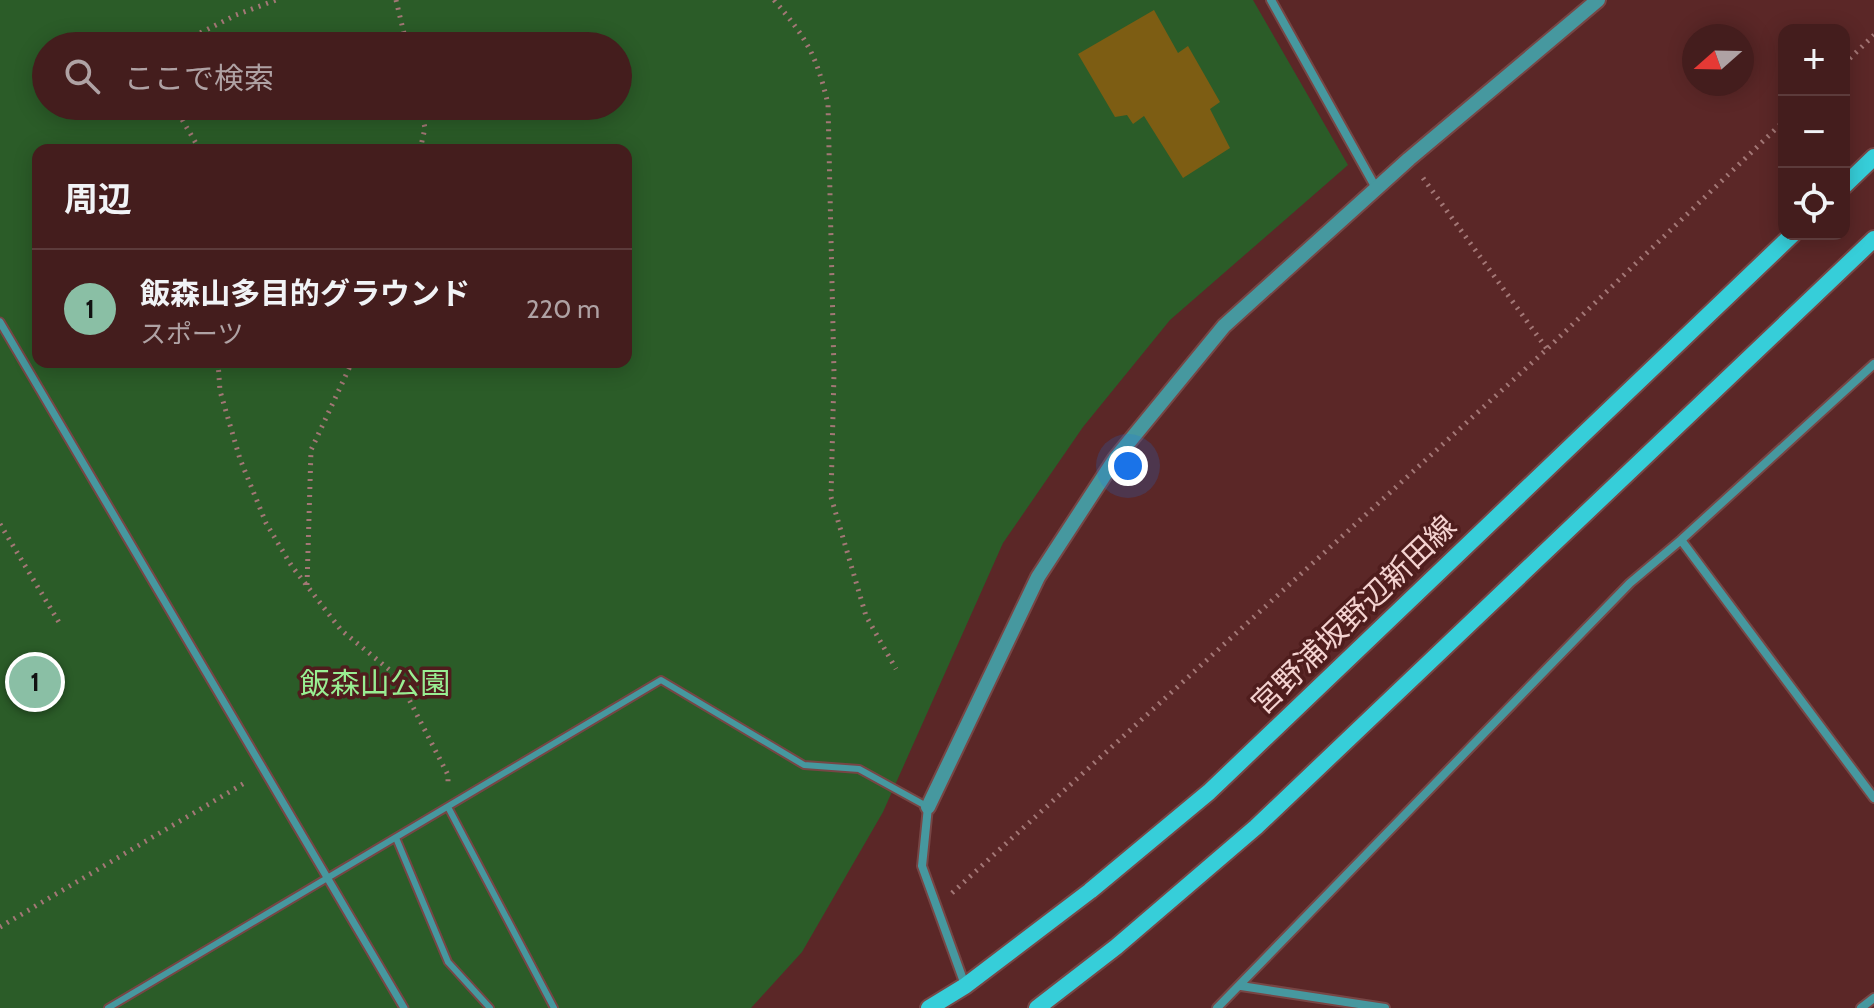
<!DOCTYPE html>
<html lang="ja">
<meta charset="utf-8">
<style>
:root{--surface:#441d1d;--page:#4e2a2a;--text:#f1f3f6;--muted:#afa2a4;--line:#5c3b3b;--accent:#8abfa5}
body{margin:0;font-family:Cabin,"Noto Sans JP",sans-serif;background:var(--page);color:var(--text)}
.controls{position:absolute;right:24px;top:24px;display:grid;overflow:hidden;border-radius:16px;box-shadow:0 4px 20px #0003}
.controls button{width:72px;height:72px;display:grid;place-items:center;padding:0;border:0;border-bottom:2px solid var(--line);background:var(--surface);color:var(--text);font:40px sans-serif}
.compass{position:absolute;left:1682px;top:24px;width:72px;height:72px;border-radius:50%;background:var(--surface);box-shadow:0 4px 20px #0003;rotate:250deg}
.you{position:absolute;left:1128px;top:466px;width:28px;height:28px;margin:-20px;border:6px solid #fff;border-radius:50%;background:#1a73e8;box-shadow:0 0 0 12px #1a73e833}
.badge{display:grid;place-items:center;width:52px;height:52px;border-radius:50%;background:var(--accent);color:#111;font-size:26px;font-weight:700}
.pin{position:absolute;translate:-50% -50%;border:4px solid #fff;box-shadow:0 2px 8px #0006}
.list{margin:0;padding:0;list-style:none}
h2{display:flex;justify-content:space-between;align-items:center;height:104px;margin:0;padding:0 32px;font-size:34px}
h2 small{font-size:26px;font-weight:400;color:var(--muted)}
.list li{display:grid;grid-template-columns:52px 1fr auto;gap:24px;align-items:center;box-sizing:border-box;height:120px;padding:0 32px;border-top:2px solid var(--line)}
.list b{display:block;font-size:30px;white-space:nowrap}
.list p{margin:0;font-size:26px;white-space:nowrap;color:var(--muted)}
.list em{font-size:26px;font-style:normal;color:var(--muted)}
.icon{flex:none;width:44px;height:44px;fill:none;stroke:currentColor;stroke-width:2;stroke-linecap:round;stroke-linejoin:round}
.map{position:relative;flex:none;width:1874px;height:1008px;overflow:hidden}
.search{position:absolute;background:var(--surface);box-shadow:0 4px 20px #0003;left:32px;top:32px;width:600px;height:88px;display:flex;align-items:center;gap:20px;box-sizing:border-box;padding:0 28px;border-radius:44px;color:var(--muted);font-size:30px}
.panel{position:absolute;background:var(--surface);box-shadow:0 4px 20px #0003;left:32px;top:144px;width:600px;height:224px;border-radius:16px}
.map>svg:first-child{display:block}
.green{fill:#2b5c28;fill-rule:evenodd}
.building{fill:#7d5d13}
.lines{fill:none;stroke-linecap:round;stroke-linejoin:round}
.service-casing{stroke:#774645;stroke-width:10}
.pedestrian-casing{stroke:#774645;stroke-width:11}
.minor-casing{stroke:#774645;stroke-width:12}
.tertiary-casing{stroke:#774645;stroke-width:18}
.secondary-casing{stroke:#774645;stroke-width:20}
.path{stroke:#a37776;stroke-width:5;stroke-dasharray:2 6;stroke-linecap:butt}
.service{stroke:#46989f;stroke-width:6}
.pedestrian{stroke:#46989f;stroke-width:7}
.minor{stroke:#46989f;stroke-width:8}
.tertiary{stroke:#46989f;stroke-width:14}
.secondary{stroke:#36ced9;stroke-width:16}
.labels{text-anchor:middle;stroke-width:7;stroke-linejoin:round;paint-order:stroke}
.street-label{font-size:30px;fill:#f4d2d0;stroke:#4f1d1d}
.park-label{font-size:30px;fill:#99ee92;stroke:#4f1d1d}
</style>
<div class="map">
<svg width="1874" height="1008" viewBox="0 0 1874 1008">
<rect width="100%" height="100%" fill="#5b2727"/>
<path class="green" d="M0,0H1253L1348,165L1170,320L1083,427L1003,543L883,812L802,952L751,1008H0ZM46,46H618V106H46ZM38,150H626V362H38Z"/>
<path class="building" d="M1154,10L1178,53L1188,46L1220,102L1210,109L1230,148L1183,178L1144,116L1133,124L1127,115L1115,117L1078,54Z"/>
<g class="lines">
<defs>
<path id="service" d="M448,807L554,1008
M396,838L448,962L490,1008
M108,1008L661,680L804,765L859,769L928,807"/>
<path id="pedestrian" d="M0,322L404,1008"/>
<path id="minor" d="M1271,0L1376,188
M1681,540L1874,798
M928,807L922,866L965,985
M1241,986L1385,1008
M1217,1008L1630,583L1681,540L1874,364
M1861,1008L1874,998"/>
<path id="tertiary" d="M928,807L1038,577L1115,459L1224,326L1409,159L1598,0"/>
<path id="secondary" d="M1844,186L1874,157
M929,1008L965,986L1090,891L1209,792L1793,234
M1037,1008L1116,947L1256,827L1874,239"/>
</defs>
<use href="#service" class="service-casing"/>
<use href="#pedestrian" class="pedestrian-casing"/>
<use href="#minor" class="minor-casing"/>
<use href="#tertiary" class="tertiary-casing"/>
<use href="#secondary" class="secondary-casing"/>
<path class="path" d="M396,0L407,46
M774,0C807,39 816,54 828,104L834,373L831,497L866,616L896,669
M186,40L236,15L276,0
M1844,64L1874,35
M174,106L200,150
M420,150L425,128L420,106
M1423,178L1547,349
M218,362L220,391L240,459L266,523L291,565L341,630L397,676L448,775V786
M0,524L60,624
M307,585L311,450L352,362
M952,893L1547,349L1784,121
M0,927L248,781"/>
<use href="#service" class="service"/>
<use href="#pedestrian" class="pedestrian"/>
<use href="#minor" class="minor"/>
<use href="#tertiary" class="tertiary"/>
<use href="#secondary" class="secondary"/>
</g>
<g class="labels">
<g class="street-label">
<text transform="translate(1354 615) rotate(-44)" y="10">宮野浦坂野辺新田線</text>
</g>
<g class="park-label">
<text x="375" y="694">飯森山公園</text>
</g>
</g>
</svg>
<div class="controls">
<button>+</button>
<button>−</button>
<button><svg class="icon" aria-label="locate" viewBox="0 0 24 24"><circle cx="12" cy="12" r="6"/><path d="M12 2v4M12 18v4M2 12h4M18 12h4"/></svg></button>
</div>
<svg class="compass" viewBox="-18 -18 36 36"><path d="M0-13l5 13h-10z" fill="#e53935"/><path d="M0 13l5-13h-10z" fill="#afa2a4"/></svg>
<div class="you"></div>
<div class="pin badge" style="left:35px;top:682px">1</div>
<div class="search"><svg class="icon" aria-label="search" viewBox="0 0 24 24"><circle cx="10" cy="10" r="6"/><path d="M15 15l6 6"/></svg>ここで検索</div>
<section class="panel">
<h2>周辺<small></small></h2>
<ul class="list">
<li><span class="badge">1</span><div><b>飯森山多目的グラウンド</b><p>スポーツ</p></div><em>220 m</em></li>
</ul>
</section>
</div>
